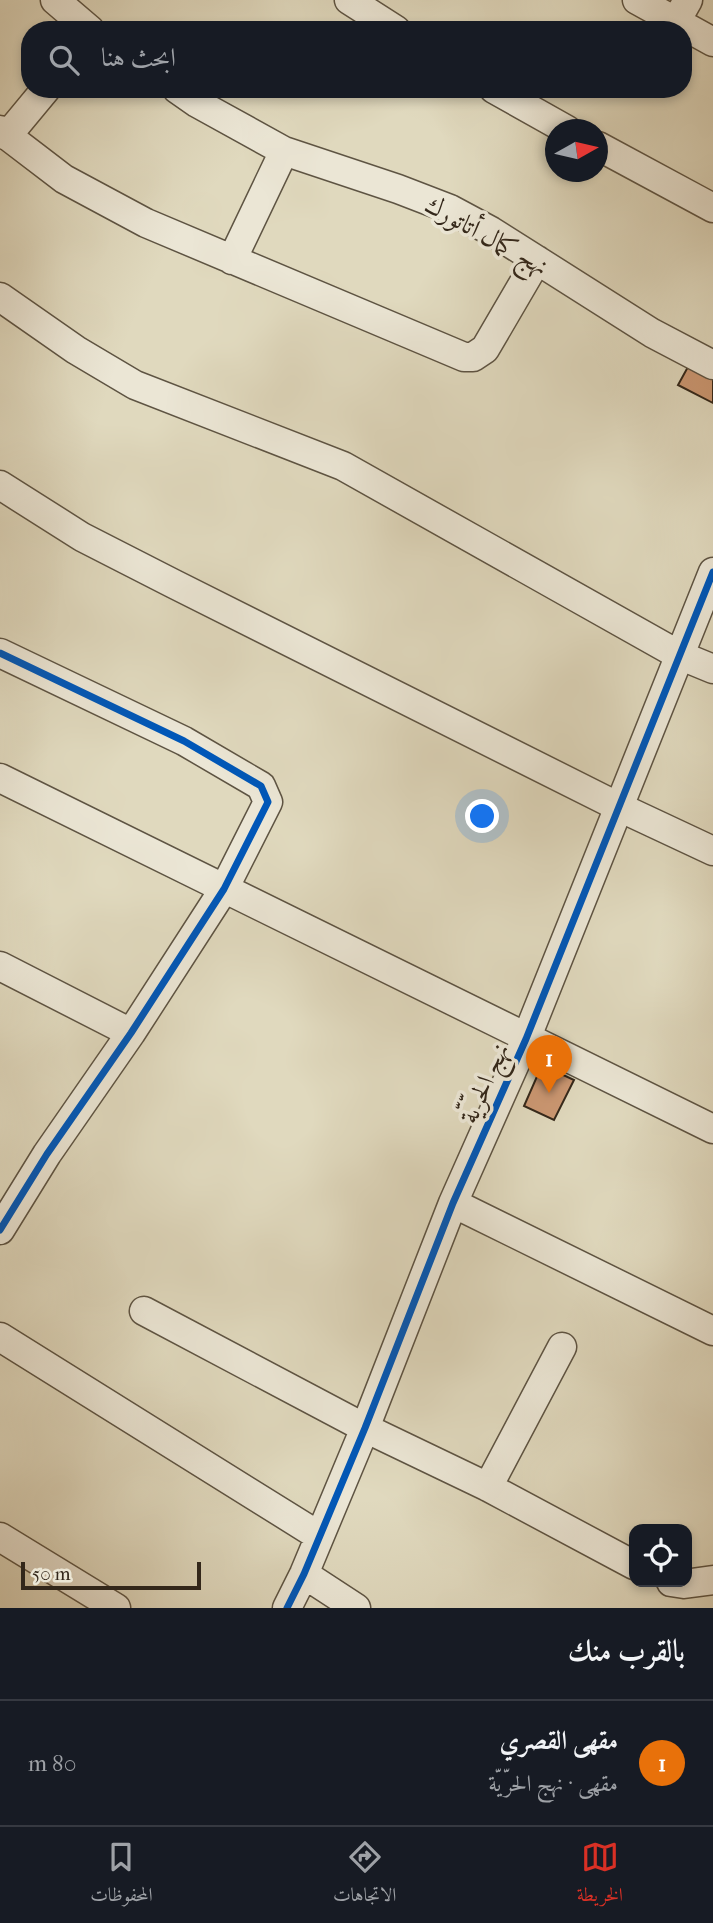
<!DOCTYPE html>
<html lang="ar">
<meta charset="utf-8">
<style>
:root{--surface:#171b24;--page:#20242c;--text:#f1f3f6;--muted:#9ea1a6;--line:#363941;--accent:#d93025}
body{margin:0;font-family:"IM FELL French Canon",Amiri,serif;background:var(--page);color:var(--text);direction:rtl}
.controls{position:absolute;right:21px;bottom:21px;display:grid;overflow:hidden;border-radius:14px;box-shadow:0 4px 10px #0003}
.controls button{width:63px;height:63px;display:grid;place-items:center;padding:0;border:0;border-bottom:2px solid var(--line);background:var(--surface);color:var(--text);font:35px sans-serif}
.compass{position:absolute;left:545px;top:119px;width:63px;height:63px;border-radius:50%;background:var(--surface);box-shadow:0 4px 10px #0003;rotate:82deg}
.scale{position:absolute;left:21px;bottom:18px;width:180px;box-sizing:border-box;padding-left:7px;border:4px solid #33271a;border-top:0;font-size:19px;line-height:24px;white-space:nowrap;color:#33271a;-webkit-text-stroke:5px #ebe6d5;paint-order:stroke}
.you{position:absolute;left:483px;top:817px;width:24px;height:24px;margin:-18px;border:5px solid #fff;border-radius:50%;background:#1a73e8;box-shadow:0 0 0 10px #1a73e833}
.badge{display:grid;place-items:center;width:46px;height:46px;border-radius:50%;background:var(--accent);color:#fff;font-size:23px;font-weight:700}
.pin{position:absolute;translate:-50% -58px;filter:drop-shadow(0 2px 4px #0008)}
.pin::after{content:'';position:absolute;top:37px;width:24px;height:21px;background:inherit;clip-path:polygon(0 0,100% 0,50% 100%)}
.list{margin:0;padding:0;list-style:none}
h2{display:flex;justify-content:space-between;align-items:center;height:91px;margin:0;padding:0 28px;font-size:30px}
h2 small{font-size:23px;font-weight:400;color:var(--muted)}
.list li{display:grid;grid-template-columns:46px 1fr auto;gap:21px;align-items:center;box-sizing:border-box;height:126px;padding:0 28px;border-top:2px solid var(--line)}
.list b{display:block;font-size:26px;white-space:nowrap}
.list p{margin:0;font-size:23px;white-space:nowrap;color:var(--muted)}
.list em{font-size:23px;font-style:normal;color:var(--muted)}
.icon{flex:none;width:38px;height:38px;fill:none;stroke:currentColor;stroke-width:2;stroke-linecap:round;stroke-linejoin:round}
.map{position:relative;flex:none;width:713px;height:1608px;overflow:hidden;direction:ltr}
.search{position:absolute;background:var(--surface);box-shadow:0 4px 10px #0003;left:21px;right:21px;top:21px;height:77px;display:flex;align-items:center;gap:18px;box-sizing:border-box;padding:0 24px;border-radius:28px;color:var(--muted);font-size:26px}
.sheet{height:217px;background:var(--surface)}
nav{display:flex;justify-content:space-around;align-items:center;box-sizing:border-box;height:98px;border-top:2px solid var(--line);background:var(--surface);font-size:19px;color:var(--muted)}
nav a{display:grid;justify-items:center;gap:4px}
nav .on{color:var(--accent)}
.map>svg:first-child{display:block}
.building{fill:#cc9873;stroke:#33271a;stroke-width:2}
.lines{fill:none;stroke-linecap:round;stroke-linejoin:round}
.minor-casing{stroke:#5e5443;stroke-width:31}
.minor{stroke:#ebe6d5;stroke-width:28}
.cycleway-casing{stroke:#ebe6d5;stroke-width:11}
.cycleway{stroke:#0057b8;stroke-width:7}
.labels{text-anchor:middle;stroke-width:7;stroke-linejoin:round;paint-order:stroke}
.street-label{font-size:26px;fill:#33271a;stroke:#ebe6d5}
</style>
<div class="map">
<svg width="713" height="1608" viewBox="0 0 713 1608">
<rect width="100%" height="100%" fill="#e0d9be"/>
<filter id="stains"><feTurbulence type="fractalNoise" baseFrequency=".00286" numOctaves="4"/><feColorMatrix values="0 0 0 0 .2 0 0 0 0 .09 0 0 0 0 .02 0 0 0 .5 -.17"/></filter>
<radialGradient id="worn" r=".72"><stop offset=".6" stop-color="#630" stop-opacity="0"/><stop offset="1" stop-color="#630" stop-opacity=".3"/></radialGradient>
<path class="building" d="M689,365L713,377V403L678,385Z
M542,1065L574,1080L554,1120L524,1106Z"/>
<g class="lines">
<defs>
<path id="minor" d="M55,0L90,30
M349,0L396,30
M637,0L713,42
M675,23L688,0
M177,89L197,103L284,151L398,189L450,209L491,231L652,333L713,365
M494,89L567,130
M0,130L64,179L146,223L464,357H473L485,349L537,260
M7,136L46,89
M598,146L713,208
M232,260L284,151
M0,297L76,350L135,385L343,466L679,655L713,669
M0,485L82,537L174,584L619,807L713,851
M0,653L184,741L261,786L268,802L224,889L131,1033L47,1154L0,1230
M0,778L713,1129
M0,966L131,1033
M453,1203L713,1331
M144,1311L365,1428L488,1487L634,1565
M0,1337L319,1536
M488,1487L562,1347
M0,1537L116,1608
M304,1574L356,1608
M671,1582L684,1584L713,1580
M287,1608L304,1574L365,1428L453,1203L526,1039L713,572"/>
</defs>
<use href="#minor" class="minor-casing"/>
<use href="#minor" class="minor"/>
<defs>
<path id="cycleway" d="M0,653L184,741L261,786L268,802L224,889L131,1033L47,1154L0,1230
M287,1608L304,1574L365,1428L453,1203L526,1039L713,572"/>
</defs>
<use href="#cycleway" class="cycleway-casing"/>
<use href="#cycleway" class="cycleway"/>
</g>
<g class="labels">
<g class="street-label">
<text transform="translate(487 235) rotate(29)" y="9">نهج كمال أتاتورك</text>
<text transform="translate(484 1083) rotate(-66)" y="9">نهج الحرّيّة</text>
</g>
</g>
<rect width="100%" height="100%" filter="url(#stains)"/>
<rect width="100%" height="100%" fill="url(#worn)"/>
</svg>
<div class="controls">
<button><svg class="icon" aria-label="locate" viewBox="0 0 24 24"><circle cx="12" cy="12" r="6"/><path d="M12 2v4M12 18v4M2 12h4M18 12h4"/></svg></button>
</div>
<svg class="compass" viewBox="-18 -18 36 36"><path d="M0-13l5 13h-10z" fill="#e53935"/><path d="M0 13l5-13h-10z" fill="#9ea1a6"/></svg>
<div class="scale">50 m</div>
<div class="you"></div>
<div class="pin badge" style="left:549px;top:1093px;background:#e8710a">1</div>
<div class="search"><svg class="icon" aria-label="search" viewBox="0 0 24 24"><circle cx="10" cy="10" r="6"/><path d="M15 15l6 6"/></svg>ابحث هنا</div>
</div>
<section class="sheet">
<h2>بالقرب منك<small></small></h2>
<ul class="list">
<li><span class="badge" style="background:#e8710a">1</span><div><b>مقهى القصري</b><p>مقهى · نهج الحرّيّة</p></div><em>80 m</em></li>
</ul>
</section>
<nav>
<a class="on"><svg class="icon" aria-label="map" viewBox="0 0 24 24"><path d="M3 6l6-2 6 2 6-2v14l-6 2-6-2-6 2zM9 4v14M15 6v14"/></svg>الخريطة</a>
<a><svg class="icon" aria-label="directions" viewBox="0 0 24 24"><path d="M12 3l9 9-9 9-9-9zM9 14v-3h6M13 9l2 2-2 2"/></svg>الاتجاهات</a>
<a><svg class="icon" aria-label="saved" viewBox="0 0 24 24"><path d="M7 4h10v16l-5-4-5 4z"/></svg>المحفوظات</a>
</nav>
